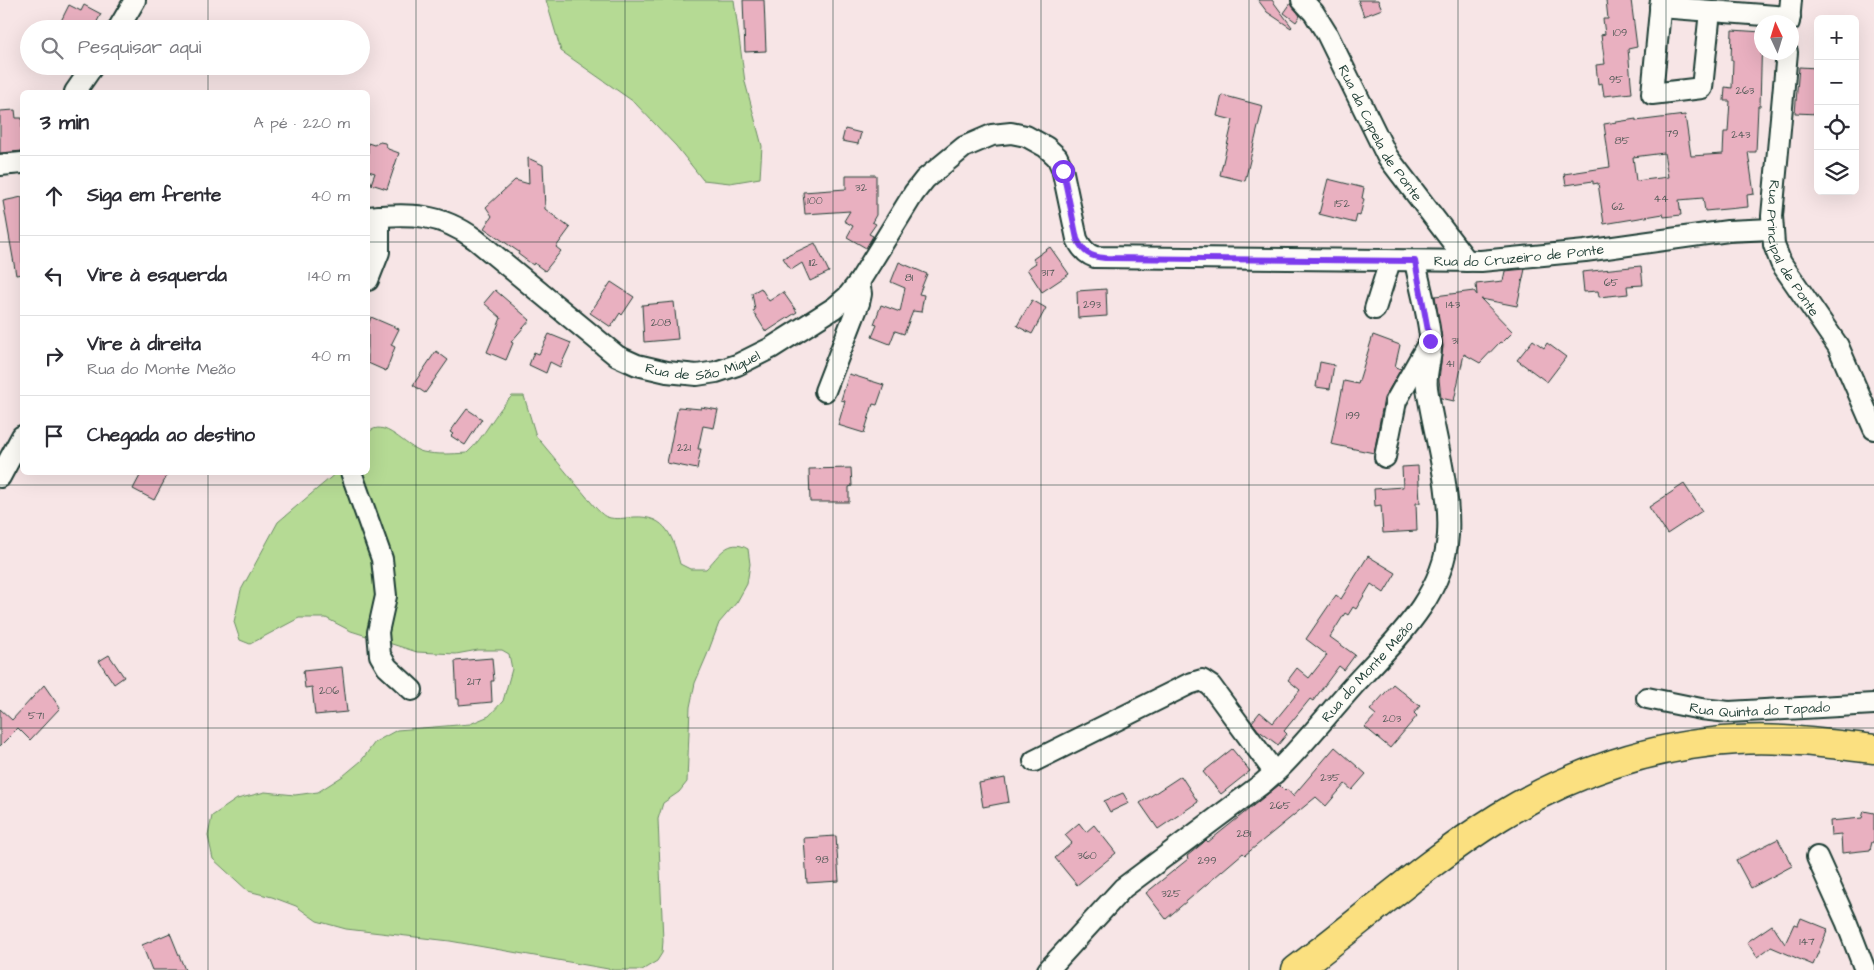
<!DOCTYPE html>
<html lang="pt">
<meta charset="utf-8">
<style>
:root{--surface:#fff;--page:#f7f7f7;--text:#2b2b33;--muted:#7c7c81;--line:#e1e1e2}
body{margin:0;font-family:"Architects Daughter",sans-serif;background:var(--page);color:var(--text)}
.controls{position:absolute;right:15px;top:15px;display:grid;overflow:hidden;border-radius:8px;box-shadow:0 5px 20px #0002}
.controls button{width:45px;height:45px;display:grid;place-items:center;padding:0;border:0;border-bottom:1px solid var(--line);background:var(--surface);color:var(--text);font:25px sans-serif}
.compass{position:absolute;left:1754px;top:15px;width:45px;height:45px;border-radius:50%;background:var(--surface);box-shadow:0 5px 20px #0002;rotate:356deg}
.stop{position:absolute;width:15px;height:15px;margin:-11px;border:4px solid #7c3aed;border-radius:50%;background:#fff}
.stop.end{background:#7c3aed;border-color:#fff;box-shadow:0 1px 5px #0008}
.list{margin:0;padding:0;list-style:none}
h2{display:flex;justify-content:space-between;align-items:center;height:65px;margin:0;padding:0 20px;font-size:21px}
h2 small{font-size:16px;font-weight:400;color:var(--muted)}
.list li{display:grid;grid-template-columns:32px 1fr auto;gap:15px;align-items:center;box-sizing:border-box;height:80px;padding:0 20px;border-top:1px solid var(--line)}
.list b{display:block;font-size:19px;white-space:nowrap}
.list p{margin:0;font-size:16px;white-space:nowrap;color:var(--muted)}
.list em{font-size:16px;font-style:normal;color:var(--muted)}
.icon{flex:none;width:28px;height:28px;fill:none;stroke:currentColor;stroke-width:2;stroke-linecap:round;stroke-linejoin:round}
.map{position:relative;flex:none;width:1874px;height:970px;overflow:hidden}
.search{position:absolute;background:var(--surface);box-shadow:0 5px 20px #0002;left:20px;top:20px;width:350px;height:55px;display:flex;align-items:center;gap:12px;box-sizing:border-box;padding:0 18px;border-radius:28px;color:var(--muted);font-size:19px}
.panel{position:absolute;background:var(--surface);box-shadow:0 5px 20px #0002;left:20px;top:90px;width:350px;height:385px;border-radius:8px}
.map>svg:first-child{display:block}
.green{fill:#b5da94;stroke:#6a8c64}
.building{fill:#e9b0c0;stroke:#1f3d34;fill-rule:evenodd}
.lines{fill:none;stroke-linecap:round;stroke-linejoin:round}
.minor-casing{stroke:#1f3d34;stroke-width:24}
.highway-casing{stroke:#1f3d34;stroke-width:31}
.minor{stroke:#fdfcf7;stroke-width:20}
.highway{stroke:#fbe080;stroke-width:28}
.route{stroke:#7c3aed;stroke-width:6}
.grid{fill:none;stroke:#1f3d34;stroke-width:1;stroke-opacity:0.55}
.labels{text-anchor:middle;stroke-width:4;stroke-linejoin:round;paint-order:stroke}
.number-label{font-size:11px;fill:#525a57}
.street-label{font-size:14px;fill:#1f3d34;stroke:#fdfcf7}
</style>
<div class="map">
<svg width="1874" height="970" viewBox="0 0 1874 970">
<rect width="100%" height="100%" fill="#f7e5e6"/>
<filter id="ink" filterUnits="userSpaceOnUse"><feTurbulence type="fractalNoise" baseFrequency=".02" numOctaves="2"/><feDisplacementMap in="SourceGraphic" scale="10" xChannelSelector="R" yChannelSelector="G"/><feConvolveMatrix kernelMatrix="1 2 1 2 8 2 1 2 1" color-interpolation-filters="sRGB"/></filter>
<g filter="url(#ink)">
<path class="green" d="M546,0H734L745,82L762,146L760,178L730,183L703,180L676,146L634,102L561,51Z
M512,396H524L536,436L595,507C598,510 603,516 607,517C615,520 626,518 634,517C667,515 673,538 680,564L690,569H706C719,556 728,537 748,549L750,564L747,584L737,602L719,623L707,655L695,683L690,707L687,782L679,792L663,803L658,819L663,941L662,953L657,961L642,970H614L450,941L346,929L317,921L296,906L272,897L248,891L213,859L208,836L212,816L237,799L265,792L295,795L318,792L343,776L361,761L375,742L397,730L470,724L489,716L503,701L512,669L509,654L502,650H478L456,654L417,652L351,631L326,618H299L250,644L240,640L234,622L241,590L278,522L336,473L368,472V433C384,416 405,448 423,452C437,455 452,454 467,453C485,437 494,413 512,396Z"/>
<path class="building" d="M743,0H764L766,51L745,52Z
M1258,0H1272L1292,27L1291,28L1267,12Z
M1358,0H1378L1382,9L1364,16Z
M1606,0H1631L1637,47L1628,49L1632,93L1604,96L1602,83L1598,84L1596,65L1605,64L1601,35L1605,34L1603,19H1608Z
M1291,3L1300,16L1296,22L1284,13Z
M69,5L81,11L84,5L101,14L93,29H57Z
M1732,30L1762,32L1760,106H1758L1756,152H1748L1754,194L1747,195L1748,207L1705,211L1703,198L1679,200L1681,215L1664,217L1663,214L1604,224L1598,183L1593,184V181L1566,185L1564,174L1610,167L1604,124L1636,119V121L1685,115L1691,156L1723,154L1724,132H1728L1730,101H1724L1725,87L1732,88L1733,60H1731ZM1664,153L1668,177L1636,181L1633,157Z
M1799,67L1818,68V114L1795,113Z
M1222,95L1263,106L1245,181L1220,175L1233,120L1217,116Z
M15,110L16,118H22V151L0,153V111Z
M845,129L861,133L858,144L842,141Z
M380,142L385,143L388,149L399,153L387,189L371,184L375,173L368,171V143L374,145Z
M528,158L543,165L545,209L570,228L556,247L561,251L545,271L534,263L533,265L518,254L519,252L484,228L492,216L486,207L515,180L529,184Z
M846,175H876V215L872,222L876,224L869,234L873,236L866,248L847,237L853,226L844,221L850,211L805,214L803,192L846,189Z
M1328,179L1364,188L1362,198L1364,199L1360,216L1357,215L1355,223L1319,214Z
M22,197V274L16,275L3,201Z
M815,243L829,272L810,281L802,263L791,270L783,258Z
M1050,247L1069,274L1042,292L1027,269L1036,263L1033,259Z
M899,262L927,274L919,294L924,295L921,312L913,311L904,334L895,331L890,344L872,337L877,325L874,324L881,305L900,312L905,288L891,282Z
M1641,266L1643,285L1627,286L1628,294L1599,297L1598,291L1584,292L1582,272Z
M1525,269L1517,306L1481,299L1513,332L1502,343L1500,342L1480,363L1464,354L1454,401L1441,398L1439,379L1443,346L1435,296L1474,291L1477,295L1476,284L1503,281L1505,271Z
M611,282L634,297L622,315L620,313L611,327L590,313Z
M761,288L769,301L783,292L797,312L766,332L753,311L755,310L752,293Z
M1106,289L1107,316L1078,318L1077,291Z
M495,290L530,320L511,342L513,343L506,360L487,352L501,318L484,303Z
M1032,300L1046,308L1032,334L1017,326Z
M674,302L678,339L644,342L642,305Z
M371,317L399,329L391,345L395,347L386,371L368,363V326Z
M549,334L571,343L560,367L550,362L546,373L529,365L534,352L539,354Z
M1373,335L1400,345L1395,367L1401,369L1384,398L1374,453L1331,444L1344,381L1358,384Z
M1533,340L1544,348L1547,343L1566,357L1547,382L1517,360Z
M436,351L448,360L425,393L413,385Z
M1320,362L1334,365L1330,389L1316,387Z
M849,374L884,385L877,405L873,404L864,433L838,425L845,401L841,400Z
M678,407L701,409V407L718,410L714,428L703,426L698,449H701L697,469L667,463Z
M467,409L482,419L465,445L451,436L453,434L450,432Z
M1418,466L1420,503H1416L1417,531L1383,533L1381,505L1375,506L1374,489L1403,487L1402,467Z
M851,468L852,486L849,487V502H810L809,469Z
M142,472H169L154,500L133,489Z
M1684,484L1702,511L1667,534L1649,507Z
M1368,556L1396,573L1384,593L1371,584L1356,609L1353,607L1348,615L1345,613L1330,637L1355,655L1344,670L1339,666L1313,701L1310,699L1284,731L1287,734L1278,745L1258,730L1252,722L1260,712L1273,723L1300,690L1288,680L1297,668L1309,678L1327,655L1306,639L1336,595L1341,599Z
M109,655L124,677L114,684L99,661Z
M492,658L494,681H491L492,702L459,705V699H457L455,661Z
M342,667L347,712L315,715L312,687L305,688L303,671Z
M1393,684L1420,706L1414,713L1417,716L1390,748L1365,727L1376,715L1370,710Z
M44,685L60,708L30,740L18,728L0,746V709L12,720Z
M1335,747L1366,774L1352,790L1345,784L1326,806L1316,797L1245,855L1243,853L1166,919L1146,893L1188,859L1187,856L1203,843L1206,840L1208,842L1279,785L1285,791L1287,789L1293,796Z
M1232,749L1250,771L1221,794L1203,772Z
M1181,776L1198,802L1158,829L1140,803Z
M1005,778L1009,802L983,807L979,783Z
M1123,793L1129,803L1110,812L1104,801Z
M1864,811L1874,813V842H1872L1870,850L1842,853L1841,834L1831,835L1830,821L1862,818Z
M1079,823L1086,832L1094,825L1116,853L1077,885L1055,858L1072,843L1065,835Z
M836,836L839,881L807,883L804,838Z
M1778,839L1792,866L1751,888L1736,860Z
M1801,918L1828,929L1813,965L1771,947L1757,957L1747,942L1772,925L1785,944L1794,924L1798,925Z
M170,933L185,970H152L142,945Z"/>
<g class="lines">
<defs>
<g id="minor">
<path id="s1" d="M1302,0L1314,13L1327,34L1387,156L1467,261"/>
<path d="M1661,0L1652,94L1702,88L1710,11"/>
<path d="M1660,7L1790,17"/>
<path d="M1789,22L1791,0"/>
<path d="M118,29L135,0"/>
<path id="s2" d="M1787,52L1772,216L1774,245L1781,263L1838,346L1874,429"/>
<path d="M75,92L93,66"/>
<path d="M0,165L22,163"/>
<path id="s3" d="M368,217C409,213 440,213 475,239L617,356L637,365L667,372L697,375L716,372L737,365L771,348L834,308L848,296L859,282L914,193L925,179L964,147L992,135L1011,133L1026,136L1046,147L1057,157L1062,168L1077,239C1081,248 1086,254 1095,257L1481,261L1585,251L1728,231L1772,229"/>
<path d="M368,280L379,252V216"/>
<path d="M1375,309L1390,261"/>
<path d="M825,391L859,303L861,294L859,282"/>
<path d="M1385,457L1396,401L1427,346"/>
<path d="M351,472L382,559L386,596L378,632L380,655L387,667L412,690"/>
<path d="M0,477L22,436"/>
<path id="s4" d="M1647,698L1701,709L1729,712L1874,704"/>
<path d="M1034,761L1189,684L1202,680L1211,686L1275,773"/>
<path d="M1817,857L1846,921L1865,970"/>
<path id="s5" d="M1048,970L1123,888L1263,783L1280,768C1306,742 1329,713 1353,686C1393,642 1444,597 1448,535C1451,488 1434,435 1427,388C1425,374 1431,361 1431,347C1430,319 1420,288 1415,261"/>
</g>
<path id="highway" d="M1296,970C1364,919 1427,862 1499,817C1570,773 1655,744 1738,740C1783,737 1829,744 1874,749"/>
</defs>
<use href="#minor" class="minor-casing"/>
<use href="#highway" class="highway-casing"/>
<use href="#minor" class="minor"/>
<use href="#highway" class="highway"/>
</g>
</g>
<g class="lines" filter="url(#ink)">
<path class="route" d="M1063,171L1077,239C1083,252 1090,257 1105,258L1415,261L1430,341"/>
</g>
<path class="grid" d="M208,0V29M416,0V970M625,0V970M833,0V970M1041,0V970M1249,0V970M1458,0V970M1666,0V970M208,66V92M0,242H22M368,242H1874M208,472V970M0,485H1874M0,728H1874"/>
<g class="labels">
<g class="number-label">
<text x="1620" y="36">109</text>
<text x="1616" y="83">95</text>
<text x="1745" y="94">263</text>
<text x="1672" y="137">79</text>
<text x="1741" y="138">243</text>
<text x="1622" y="144">85</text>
<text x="861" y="191">32</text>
<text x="1661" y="202">44</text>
<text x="815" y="204">100</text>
<text x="1342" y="207">152</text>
<text x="1618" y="210">62</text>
<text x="813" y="266">112</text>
<text x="1048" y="276">317</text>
<text x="909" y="281">81</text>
<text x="1611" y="286">65</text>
<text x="1092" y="308">293</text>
<text x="1453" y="308">143</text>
<text x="661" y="326">208</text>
<text x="1455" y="344">31</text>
<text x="1450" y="367">41</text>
<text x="1353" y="419">199</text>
<text x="684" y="451">221</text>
<text x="474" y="685">217</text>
<text x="329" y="694">206</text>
<text x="36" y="719">571</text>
<text x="1392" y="722">203</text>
<text x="1330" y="781">235</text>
<text x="1280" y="809">265</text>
<text x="1244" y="837">281</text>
<text x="1087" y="859">360</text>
<text x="822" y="863">98</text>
<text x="1207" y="864">299</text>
<text x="1171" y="897">325</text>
<text x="1807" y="945">147</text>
</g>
<g class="street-label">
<text dy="5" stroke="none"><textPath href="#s1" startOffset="155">Rua da Capela de Ponte</textPath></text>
<text dy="5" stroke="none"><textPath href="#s2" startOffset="202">Rua Principal de Ponte</textPath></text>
<text dy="5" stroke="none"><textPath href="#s3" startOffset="1380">Rua do Cruzeiro de Ponte</textPath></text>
<text dy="5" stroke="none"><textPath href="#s3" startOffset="386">Rua de São Miguel</textPath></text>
<text dy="5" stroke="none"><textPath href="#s5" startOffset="439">Rua do Monte Meão</textPath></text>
<text dy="5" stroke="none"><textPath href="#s4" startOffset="114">Rua Quinta do Tapado</textPath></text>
</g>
</g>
</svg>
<div class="controls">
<button>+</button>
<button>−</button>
<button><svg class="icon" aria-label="locate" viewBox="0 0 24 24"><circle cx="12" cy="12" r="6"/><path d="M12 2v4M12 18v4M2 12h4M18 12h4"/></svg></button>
<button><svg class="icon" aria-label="layers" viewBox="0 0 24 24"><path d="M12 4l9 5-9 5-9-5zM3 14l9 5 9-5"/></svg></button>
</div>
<svg class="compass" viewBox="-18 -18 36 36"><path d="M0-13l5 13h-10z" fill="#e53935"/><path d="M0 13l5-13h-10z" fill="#7c7c81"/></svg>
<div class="stop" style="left:1063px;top:171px"></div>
<div class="stop end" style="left:1430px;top:341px"></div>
<div class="search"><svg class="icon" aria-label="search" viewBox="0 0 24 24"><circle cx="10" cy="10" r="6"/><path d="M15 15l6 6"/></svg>Pesquisar aqui</div>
<section class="panel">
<h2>3 min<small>A pé · 220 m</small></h2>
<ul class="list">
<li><svg class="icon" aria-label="ahead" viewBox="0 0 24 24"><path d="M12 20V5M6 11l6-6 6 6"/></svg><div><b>Siga em frente</b></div><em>40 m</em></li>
<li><svg class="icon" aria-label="left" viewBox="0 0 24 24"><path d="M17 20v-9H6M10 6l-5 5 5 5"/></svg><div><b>Vire à esquerda</b></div><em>140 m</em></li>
<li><svg class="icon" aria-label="right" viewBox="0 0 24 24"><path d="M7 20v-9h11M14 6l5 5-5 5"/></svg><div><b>Vire à direita</b><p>Rua do Monte Meão</p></div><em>40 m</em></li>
<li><svg class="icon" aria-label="arrive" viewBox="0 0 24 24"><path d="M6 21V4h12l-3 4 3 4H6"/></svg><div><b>Chegada ao destino</b></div></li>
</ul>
</section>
</div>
